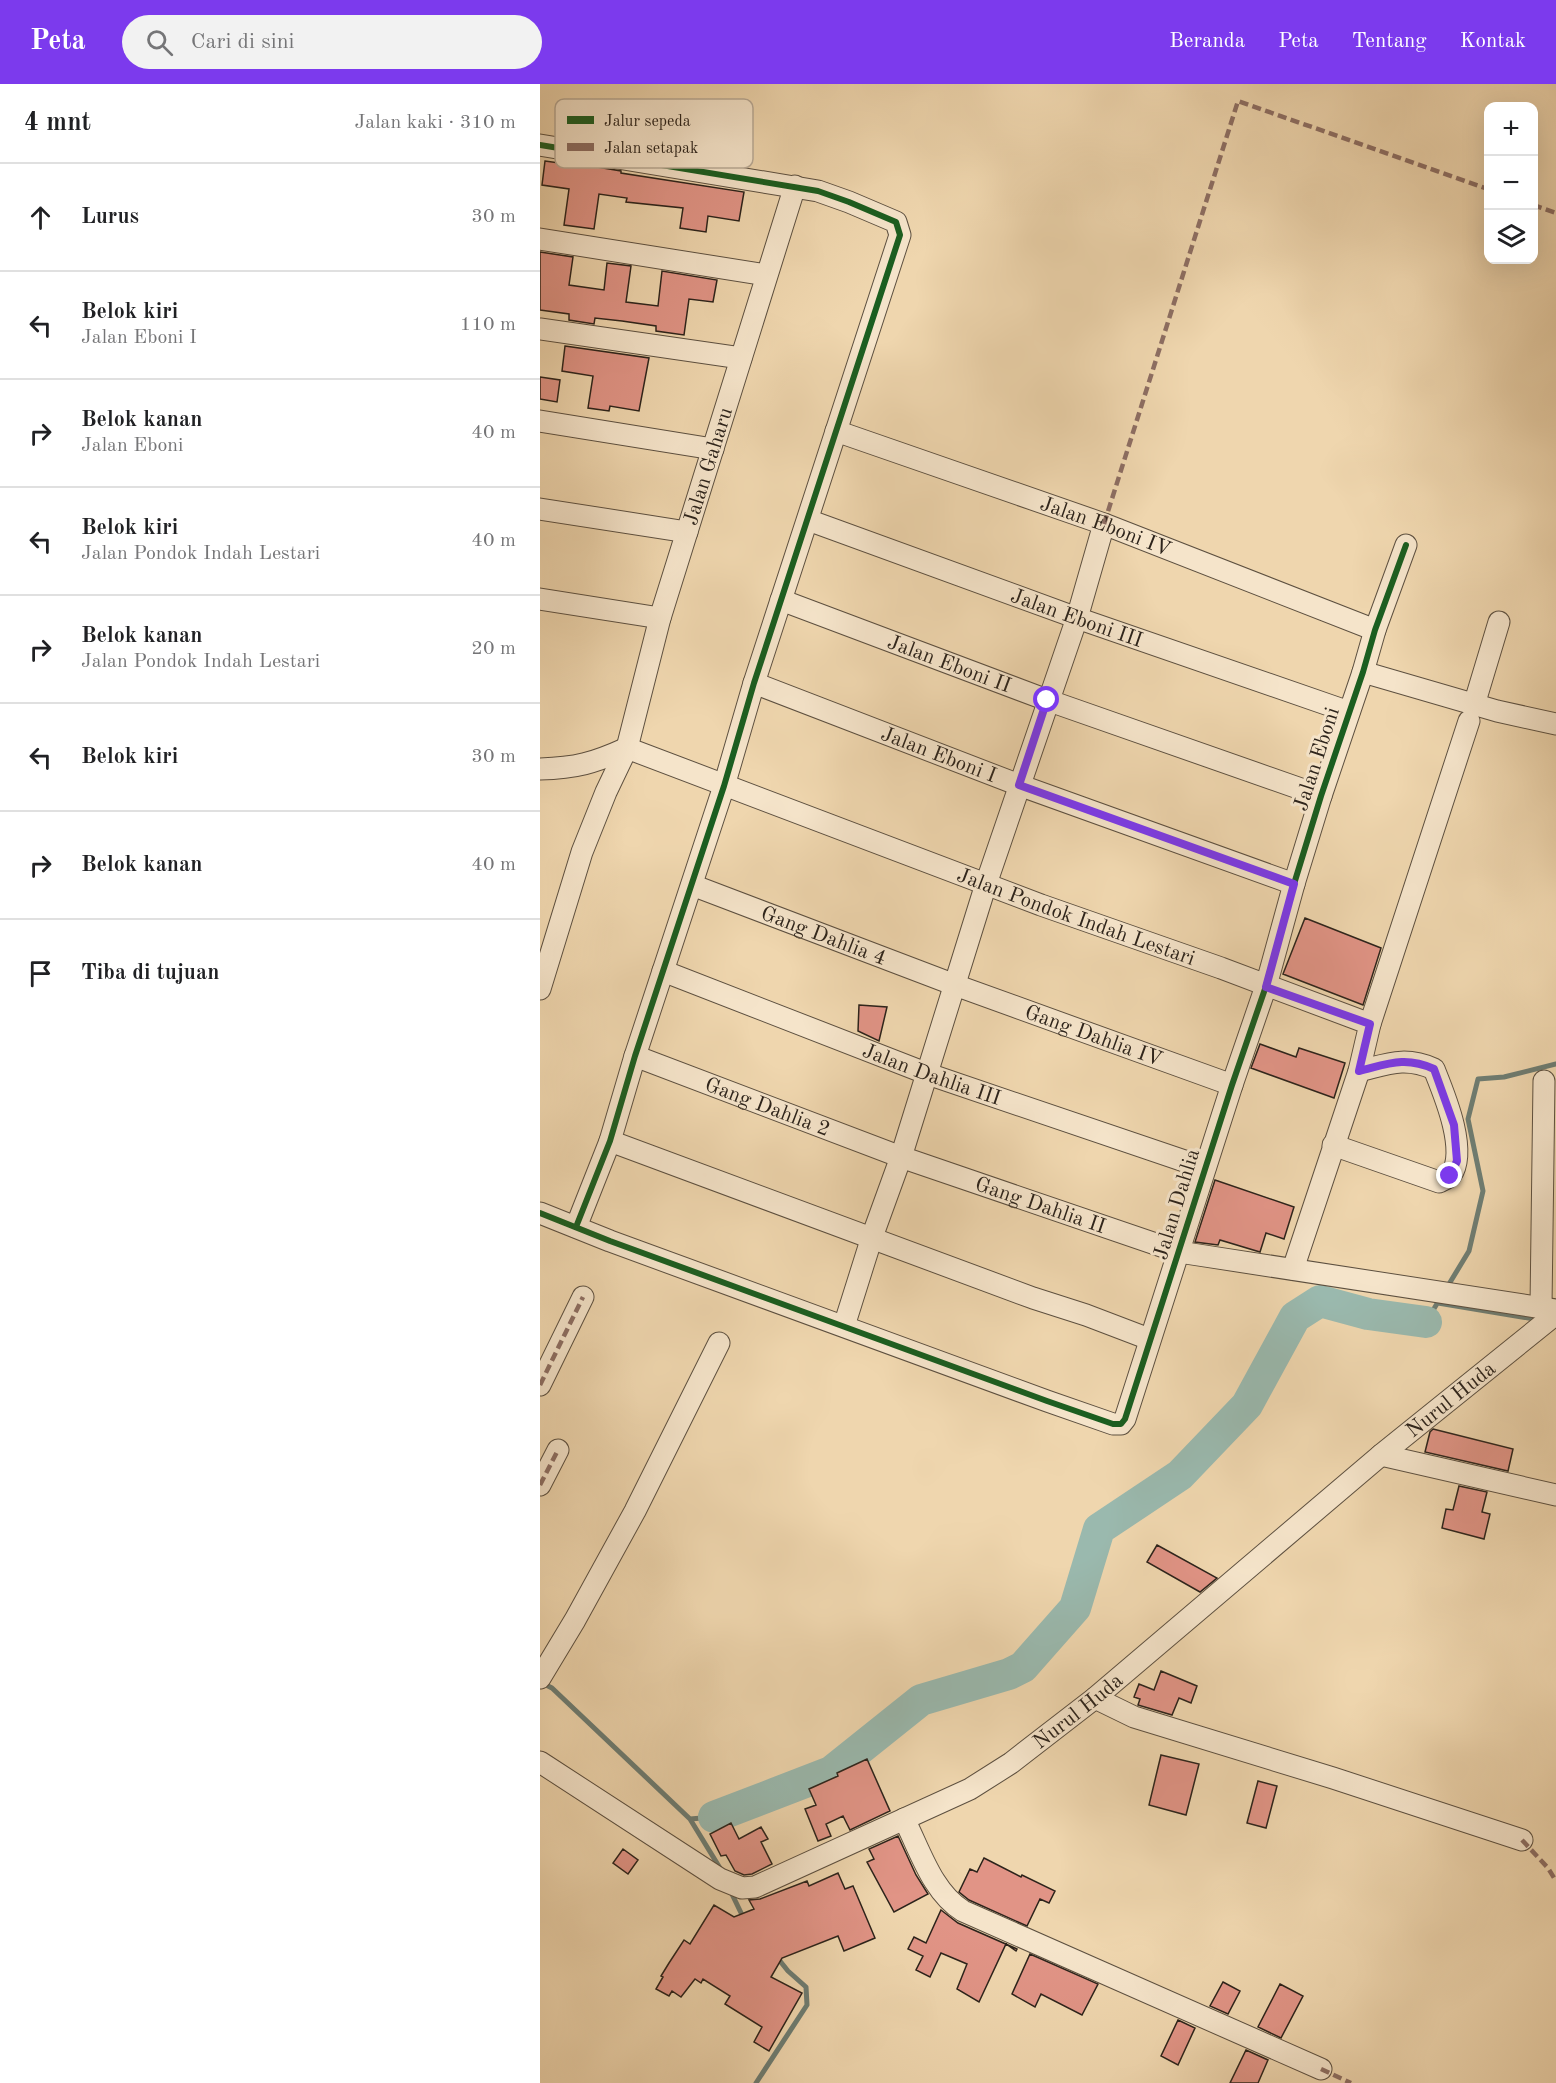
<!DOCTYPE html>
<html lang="id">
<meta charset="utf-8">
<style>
:root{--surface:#fff;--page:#f2f2f2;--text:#202124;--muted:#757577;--line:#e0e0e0;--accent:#7c3aed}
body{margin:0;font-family:"Old Standard TT",serif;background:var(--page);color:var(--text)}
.controls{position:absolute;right:18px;top:18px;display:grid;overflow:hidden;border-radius:12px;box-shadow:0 6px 24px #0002}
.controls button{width:54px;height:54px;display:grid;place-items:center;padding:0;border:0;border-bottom:2px solid var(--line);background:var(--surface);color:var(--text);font:30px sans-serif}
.stop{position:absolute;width:18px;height:18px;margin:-14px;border:4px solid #7c3aed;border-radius:50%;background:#fff}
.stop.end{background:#7c3aed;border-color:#fff;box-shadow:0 2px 6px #0008}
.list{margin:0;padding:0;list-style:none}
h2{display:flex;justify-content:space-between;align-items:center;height:78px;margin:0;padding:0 24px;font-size:26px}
h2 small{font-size:20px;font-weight:400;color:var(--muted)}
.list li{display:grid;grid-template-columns:39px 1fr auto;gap:18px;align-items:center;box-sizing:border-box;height:108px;padding:0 24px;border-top:2px solid var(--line)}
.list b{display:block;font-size:22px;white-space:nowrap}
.list p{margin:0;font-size:20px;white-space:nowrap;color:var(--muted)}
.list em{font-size:20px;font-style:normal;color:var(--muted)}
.icon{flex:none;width:33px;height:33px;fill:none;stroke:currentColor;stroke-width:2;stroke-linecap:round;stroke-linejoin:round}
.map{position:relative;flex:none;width:1016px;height:1999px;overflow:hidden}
header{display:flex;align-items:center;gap:36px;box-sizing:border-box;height:84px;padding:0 30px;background:var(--accent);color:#fff}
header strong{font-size:28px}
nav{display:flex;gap:33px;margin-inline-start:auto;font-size:21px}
.search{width:420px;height:54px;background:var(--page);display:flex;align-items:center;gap:15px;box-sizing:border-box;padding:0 21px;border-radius:33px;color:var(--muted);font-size:22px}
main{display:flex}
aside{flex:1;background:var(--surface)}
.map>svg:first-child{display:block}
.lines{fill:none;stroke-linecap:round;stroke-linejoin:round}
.stream{stroke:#6e7d73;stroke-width:5}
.river{stroke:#9ab9ae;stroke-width:32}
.building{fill:#e19486;stroke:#2c231b;stroke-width:1.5}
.minor-casing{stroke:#5d5040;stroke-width:23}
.minor{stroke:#f5e4ca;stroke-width:21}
.quiet{stroke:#8d6e63;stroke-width:4.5;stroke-dasharray:9 4.5;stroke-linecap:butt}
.cycleway-casing{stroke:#f5e4ca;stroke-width:10}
.cycleway{stroke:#1b5e20;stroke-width:6}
.route{stroke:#7c3aed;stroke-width:8}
.labels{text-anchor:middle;stroke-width:6;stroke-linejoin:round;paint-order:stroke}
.street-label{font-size:21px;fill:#2c231b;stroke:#f5e4ca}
.key{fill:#f5e4ca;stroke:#b9aa96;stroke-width:1.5}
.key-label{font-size:16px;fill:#2c231b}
</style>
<header>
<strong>Peta</strong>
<div class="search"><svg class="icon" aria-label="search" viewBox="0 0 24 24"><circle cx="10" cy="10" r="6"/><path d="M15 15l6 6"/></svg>Cari di sini</div>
<nav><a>Beranda</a><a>Peta</a><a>Tentang</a><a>Kontak</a></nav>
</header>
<main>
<aside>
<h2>4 mnt<small>Jalan kaki · 310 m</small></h2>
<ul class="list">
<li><svg class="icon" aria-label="ahead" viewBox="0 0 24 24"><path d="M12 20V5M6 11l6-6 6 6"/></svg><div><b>Lurus</b></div><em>30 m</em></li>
<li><svg class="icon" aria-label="left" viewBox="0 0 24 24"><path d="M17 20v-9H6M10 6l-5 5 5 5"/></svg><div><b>Belok kiri</b><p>Jalan Eboni I</p></div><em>110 m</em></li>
<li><svg class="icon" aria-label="right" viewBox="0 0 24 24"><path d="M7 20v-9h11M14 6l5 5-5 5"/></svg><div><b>Belok kanan</b><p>Jalan Eboni</p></div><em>40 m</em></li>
<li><svg class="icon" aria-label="left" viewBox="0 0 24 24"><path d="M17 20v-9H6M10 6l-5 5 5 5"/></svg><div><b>Belok kiri</b><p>Jalan Pondok Indah Lestari</p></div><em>40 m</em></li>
<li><svg class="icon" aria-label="right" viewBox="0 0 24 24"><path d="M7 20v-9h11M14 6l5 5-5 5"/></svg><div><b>Belok kanan</b><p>Jalan Pondok Indah Lestari</p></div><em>20 m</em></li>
<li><svg class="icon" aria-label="left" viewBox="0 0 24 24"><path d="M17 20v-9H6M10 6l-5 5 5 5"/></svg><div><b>Belok kiri</b></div><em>30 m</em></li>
<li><svg class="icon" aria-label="right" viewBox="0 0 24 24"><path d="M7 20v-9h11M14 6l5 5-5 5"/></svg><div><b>Belok kanan</b></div><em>40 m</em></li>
<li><svg class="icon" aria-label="arrive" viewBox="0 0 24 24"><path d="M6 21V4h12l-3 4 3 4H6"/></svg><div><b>Tiba di tujuan</b></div></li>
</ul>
</aside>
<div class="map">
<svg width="1016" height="1999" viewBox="0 0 1016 1999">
<rect width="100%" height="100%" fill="#efd6ae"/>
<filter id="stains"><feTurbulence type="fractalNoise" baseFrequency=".00333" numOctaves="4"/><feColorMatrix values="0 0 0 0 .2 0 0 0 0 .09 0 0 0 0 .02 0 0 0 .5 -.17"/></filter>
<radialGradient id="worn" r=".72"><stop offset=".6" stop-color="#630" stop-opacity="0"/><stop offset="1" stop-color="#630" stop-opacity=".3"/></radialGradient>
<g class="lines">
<path class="stream" d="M906,1205L929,1167L943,1107L928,1035L938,995L964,993L1016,980
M898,1219L1000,1236
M886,1238L901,1213
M2,1599L12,1604L150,1735L174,1733
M150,1735L183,1789
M190,1806L204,1835
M216,1999L267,1921L266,1903L248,1887L236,1872"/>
<path class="river" d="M174,1733L291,1688L381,1616L469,1590L483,1583L535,1524L559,1445L640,1391L707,1321L755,1233L780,1217L828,1230L886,1238"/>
</g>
<path class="building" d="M5,77L33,81V79L81,87V89L204,108L199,137L168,132L166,148L140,144L143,124L86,118L87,114L59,110L54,145L24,141L29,105L2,101Z
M0,168L33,173L29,201L64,206L67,179L91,182L86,218L118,222L122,187L177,196L173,218L149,215L144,251L116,247V242L82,237L55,234L54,240L29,236V230L0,226Z
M25,262L109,274L99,327L70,322L69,327L48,324L53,292L22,287Z
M0,293L20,296L17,318L0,315Z
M765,834L841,864L823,921L743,890Z
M319,921L347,923L339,957L318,947Z
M720,960L756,973L759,964L805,979L794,1014L711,984Z
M675,1096L754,1123L744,1155L726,1149L720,1168L680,1156L678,1161L655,1158Z
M893,1345L973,1365L968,1387L885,1368L890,1348Z
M919,1402L947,1408L942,1428L950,1430L944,1455L902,1444L906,1425L913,1426Z
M617,1461L677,1494L660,1508L607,1478Z
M621,1587L657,1602L651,1619L639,1614L632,1631L598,1621L600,1615L594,1613L599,1600L614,1606Z
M621,1671L659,1680L646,1731L609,1721Z
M327,1675L350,1727L310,1746L303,1732L286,1740L291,1752L278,1757L265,1725L276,1721L269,1705L298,1692L297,1689Z
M718,1697L737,1702L726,1744L707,1739Z
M191,1739L199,1755L221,1743L228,1755L221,1758L232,1780L212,1790L204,1791L195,1787L186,1771L181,1772L170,1750Z
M358,1752L376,1791L388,1810L354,1828L327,1778L334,1775L329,1765Z
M83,1765L98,1776L88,1790L73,1779Z
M444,1774L481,1793L482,1791L515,1807L509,1819L500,1815L487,1842L429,1816L419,1808L430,1785L437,1788Z
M298,1789L305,1805L313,1802L335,1854L304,1867L298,1852L242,1874L231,1893L262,1909L229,1967L214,1958L222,1943L185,1920L190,1912L163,1895L161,1899L155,1895L141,1913L132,1907L129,1912L116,1905L123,1893L121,1892L129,1879L144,1856L150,1860L174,1821L194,1833L214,1825L209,1816L220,1815L267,1797L269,1802Z
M401,1826L418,1839L477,1865L476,1867L466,1860L439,1918L417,1905L427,1880L401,1869L390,1893L376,1886L383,1872L368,1865L374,1853L386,1859Z
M490,1870L558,1900L542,1931L501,1910L495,1923L472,1910Z
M683,1898L700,1907L688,1930L670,1922Z
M740,1900L763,1912L741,1954L718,1943Z
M638,1936L655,1944L638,1981L621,1972Z
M706,1966L728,1976L718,1999H690Z"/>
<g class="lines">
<defs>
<g id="minor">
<path d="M0,61L278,107L309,118L356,138L360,151L214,599L184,702L95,972L70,1057L36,1143"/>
<path d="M0,155L226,191"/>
<path d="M0,245L201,274"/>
<path d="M0,337L173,365"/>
<path id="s1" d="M296,347L564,440L835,546"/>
<path d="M0,425L147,448"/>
<path id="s2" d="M268,436L537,534L809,628"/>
<path d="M0,515L120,534"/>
<path id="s3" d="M241,516L507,616L781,712"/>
<path d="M823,588L957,627L1016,640"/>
<path id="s4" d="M214,599L479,701L754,800"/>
<path d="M934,621L959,538"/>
<path id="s5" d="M0,685C36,684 54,679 87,664L501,821L681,884L830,940L819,987L753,1185"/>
<path id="s6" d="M152,801L415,901L692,1001"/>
<path id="s7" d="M123,887L388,990L665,1084"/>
<path id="s8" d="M0,905L42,768L66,708L87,664L120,534L255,102"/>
<path d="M830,940L929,637"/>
<path id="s9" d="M95,972L361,1073L639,1168L1016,1226"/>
<path d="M70,1057L493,1214L546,1231L609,1255"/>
<path d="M793,1061L899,1098C903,1096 908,1094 911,1091C928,1066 904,1010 894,985C865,972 848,980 819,987"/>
<path d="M0,1129L70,1157L507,1317L573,1340H581L585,1335L692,1001L726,902L754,800L781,712L823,588L835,546L866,461"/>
<path d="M1001,1222L1004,997"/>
<path d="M304,1242L332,1153L361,1073L446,800L537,534L564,440"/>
<path d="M0,1301L43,1213"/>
<path d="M841,1371L1016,1411"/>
<path d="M0,1401L18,1366"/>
<path d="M0,1594L35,1536L95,1427L179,1259"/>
<path d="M555,1614L594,1633L793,1694L982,1756"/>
<path id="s10" d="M0,1678L180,1795L202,1804L215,1803L430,1705L471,1679L555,1614L841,1371L1016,1230"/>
<path d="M364,1735C380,1766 392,1808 423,1827L781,1985"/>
</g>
</defs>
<use href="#minor" class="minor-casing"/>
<use href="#minor" class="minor"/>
<path class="quiet" d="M993,121L1016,129
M564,440L698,17L948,105
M0,1301L43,1213
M0,1401L18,1366
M982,1756L1008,1784L1016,1797
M781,1985L811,1999"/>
<defs>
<path id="cycleway" d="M0,61L278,107L309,118L356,138L360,151L214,599L184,702L95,972L70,1057L36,1143
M0,1129L70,1157L507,1317L573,1340H581L585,1335L692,1001L726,902L754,800L781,712L823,588L835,546L866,461"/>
</defs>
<use href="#cycleway" class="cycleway-casing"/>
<use href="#cycleway" class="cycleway"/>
</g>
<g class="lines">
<path class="route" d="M507,616L479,701L754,800L726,903L830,940L819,987C848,980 865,972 894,985L914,1041L917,1077L910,1092"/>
</g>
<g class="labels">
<g class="street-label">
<text dy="7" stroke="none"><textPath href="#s8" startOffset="550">Jalan Gaharu</textPath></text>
<text dy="7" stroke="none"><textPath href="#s1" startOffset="286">Jalan Eboni IV</textPath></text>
<text dy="7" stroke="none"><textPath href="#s2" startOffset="286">Jalan Eboni III</textPath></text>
<text dy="7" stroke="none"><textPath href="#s3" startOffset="180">Jalan Eboni II</textPath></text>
<text dy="7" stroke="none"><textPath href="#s4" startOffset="198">Jalan Eboni I</textPath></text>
<text transform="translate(776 675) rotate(-72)" y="7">Jalan Eboni</text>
<text dy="7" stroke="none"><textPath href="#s5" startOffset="570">Jalan Pondok Indah Lestari</textPath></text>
<text dy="7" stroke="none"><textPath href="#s6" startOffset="141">Gang Dahlia 4</textPath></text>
<text dy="7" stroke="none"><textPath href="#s6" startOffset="429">Gang Dahlia IV</textPath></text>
<text dy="7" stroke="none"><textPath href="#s7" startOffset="288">Jalan Dahlia III</textPath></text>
<text dy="7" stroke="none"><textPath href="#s9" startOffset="142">Gang Dahlia 2</textPath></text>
<text transform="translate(636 1120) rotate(-73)" y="7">Jalan Dahlia</text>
<text dy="7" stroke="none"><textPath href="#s9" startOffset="432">Gang Dahlia II</textPath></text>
<text dy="7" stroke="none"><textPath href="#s10" startOffset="1107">Nurul Huda</textPath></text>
<text dy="7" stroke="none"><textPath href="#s10" startOffset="621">Nurul Huda</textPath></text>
</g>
</g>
<rect x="15" y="15" width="198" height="69" rx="9" class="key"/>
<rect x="27" y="32" width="27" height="8" fill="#1b5e20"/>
<rect x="27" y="59" width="27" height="8" fill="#8d6e63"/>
<g class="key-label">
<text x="64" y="42">Jalur sepeda</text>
<text x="64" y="69">Jalan setapak</text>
</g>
<rect width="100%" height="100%" filter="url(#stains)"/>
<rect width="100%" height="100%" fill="url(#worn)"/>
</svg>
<div class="controls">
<button>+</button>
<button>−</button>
<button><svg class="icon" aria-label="layers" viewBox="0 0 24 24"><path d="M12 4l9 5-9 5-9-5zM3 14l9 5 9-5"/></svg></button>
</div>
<div class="stop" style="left:507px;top:616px"></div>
<div class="stop end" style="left:910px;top:1092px"></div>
</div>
</main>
